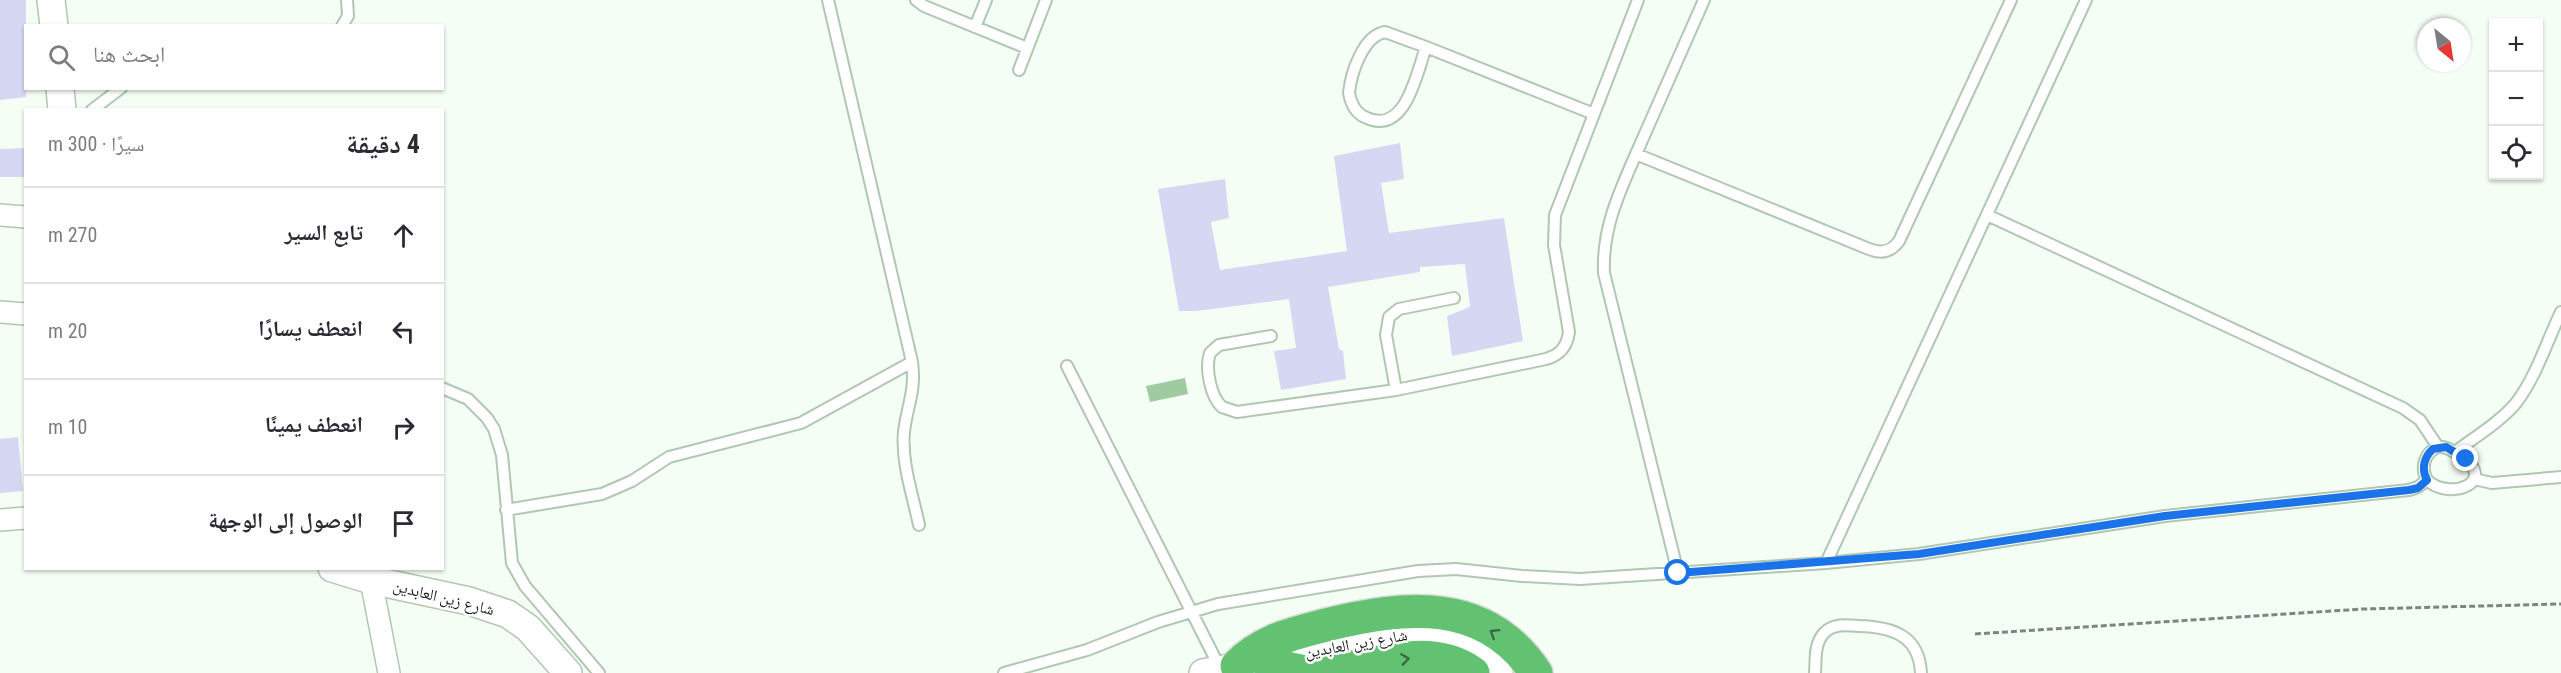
<!DOCTYPE html>
<html lang="ar">
<meta charset="utf-8">
<style>
:root{--surface:#fff;--page:#f7f7f7;--text:#2b2b33;--muted:#7c7c81;--line:#e1e1e2}
body{margin:0;font-family:"Roboto Condensed","Noto Naskh Arabic",sans-serif;background:var(--page);color:var(--text);direction:rtl}
.controls{position:absolute;right:18px;top:18px;display:grid;overflow:hidden;border-radius:0px;box-shadow:0 2px 4px #0004}
.controls button{width:54px;height:54px;display:grid;place-items:center;padding:0;border:0;border-bottom:2px solid var(--line);background:var(--surface);color:var(--text);font:30px sans-serif}
.compass{position:absolute;left:2417px;top:18px;width:54px;height:54px;border-radius:50%;background:var(--surface);box-shadow:0 2px 4px #0004;rotate:150deg}
.stop{position:absolute;width:18px;height:18px;margin:-14px;border:4px solid #1a73e8;border-radius:50%;background:#fff}
.stop.end{background:#1a73e8;border-color:#fff;box-shadow:0 2px 6px #0008}
.list{margin:0;padding:0;list-style:none}
h2{display:flex;justify-content:space-between;align-items:center;height:78px;margin:0;padding:0 24px;font-size:26px}
h2 small{font-size:20px;font-weight:400;color:var(--muted)}
.list li{display:grid;grid-template-columns:39px 1fr auto;gap:18px;align-items:center;box-sizing:border-box;height:96px;padding:0 24px;border-top:2px solid var(--line)}
.list b{display:block;font-size:22px;white-space:nowrap}
.list em{font-size:20px;font-style:normal;color:var(--muted)}
.icon{flex:none;width:33px;height:33px;fill:none;stroke:currentColor;stroke-width:2;stroke-linecap:round;stroke-linejoin:round}
.map{position:relative;flex:none;width:2561px;height:673px;overflow:hidden;direction:ltr}
.search{position:absolute;background:var(--surface);box-shadow:0 2px 4px #0004;left:24px;top:24px;width:420px;height:66px;display:flex;align-items:center;gap:15px;box-sizing:border-box;padding:0 21px;border-radius:0px;color:var(--muted);font-size:22px}
.panel{position:absolute;background:var(--surface);box-shadow:0 2px 4px #0004;left:24px;top:108px;width:420px;height:462px;border-radius:0px;direction:rtl}
.map>svg:first-child{display:block}
.water{fill:#9ecba0}
.building{fill:#d6d7f2}
.lines{fill:none;stroke-linecap:round;stroke-linejoin:round}
.service-casing{stroke:#b1c7b2;stroke-width:14}
.minor-casing{stroke:#b1c7b2;stroke-width:24}
.tertiary-casing{stroke:#b1c7b2;stroke-width:30}
.trunk-casing{stroke:#dadcda;stroke-width:36}
.path{stroke:#7d867d;stroke-width:3;stroke-dasharray:6 3;stroke-linecap:butt}
.service{stroke:#fff;stroke-width:10}
.minor{stroke:#fff;stroke-width:21}
.tertiary{stroke:#fff;stroke-width:27}
.trunk{stroke:#63c272;stroke-width:33}
.oneway{stroke:#3a6a42}
.route{stroke:#1a73e8;stroke-width:8}
.labels{text-anchor:middle;stroke-width:5;stroke-linejoin:round;paint-order:stroke}
.street-label{font-size:16px;fill:#19221a;stroke:#fff}
</style>
<div class="map">
<svg width="2561" height="673" viewBox="0 0 2561 673">
<rect width="100%" height="100%" fill="#f5fef5"/>
<path class="water" d="M1185,378L1188,394L1150,402L1146,386Z"/>
<path class="building" d="M0,0H26V97L0,100Z
M1400,143L1404,179L1381,183L1389,233L1504,218L1523,341L1452,356L1447,316L1470,307L1465,264L1420,267V272L1328,287L1339,349L1343,351L1346,379L1281,390L1274,351L1296,348L1289,299L1197,311H1179L1158,189L1225,179L1229,218L1211,222L1220,270L1347,251L1334,156Z
M26,148V177H0V149Z
M18,437L23,491L0,493V439Z"/>
<g class="lines">
<defs>
<path id="service" d="M828,0L912,362C916,392 907,405 904,432C901,462 913,496 919,525
M916,0L924,6L1027,48
M1704,0L1636,154L1869,249C1881,254 1891,252 1899,241L2011,0
M342,26L348,16L347,0
M975,27L986,0
M1385,32L1426,47C1417,72 1406,135 1367,118C1356,114 1351,104 1349,93C1351,73 1363,36 1385,32Z
M1426,47L1594,114
M1019,70L1046,0
M92,110L121,88
M1636,154C1619,193 1602,229 1604,273L1678,573
M1987,215L2403,408L2420,420L2438,447
M1271,336L1219,345L1210,353C1205,367 1210,396 1222,407L1237,412L1396,390L1546,359C1560,355 1567,347 1569,332L1554,245L1555,215L1638,0
M1067,366L1220,668
M442,388L468,399L487,418L494,429L502,455L512,563L525,586L599,673
M1396,390L1386,335L1389,317L1399,309L1454,298
M2438,447C2447,446 2452,451 2459,455C2501,481 2450,502 2427,480C2420,467 2425,452 2438,447Z
M2455,452C2475,437 2500,422 2516,403C2536,377 2547,341 2561,312
M2474,479L2492,483L2561,477
M506,510L602,494L632,481L669,457L801,423L912,362
M1826,563L2086,0
M1004,673L1087,650L1158,622L1218,604L1418,571L1456,569L1522,576L1580,579L1826,563L1919,554L2165,516L2409,490L2418,487L2427,480
M1815,673C1816,659 1814,644 1824,633C1834,623 1847,625 1859,626C1892,627 1919,635 1921,673"/>
<path id="minor" d="M0,215L26,217
M0,312L26,314
M0,520L26,518
M371,580L389,673"/>
<path id="tertiary" d="M51,0L54,26
M60,88L62,110
M332,568L371,580L469,601L508,614L528,628L568,673
M1203,673L1414,633C1449,635 1476,646 1499,673"/>
<path id="trunk" d="M1265,660C1281,667 1297,672 1315,672C1366,670 1427,639 1473,673
M1237,666C1262,640 1292,634 1326,625C1404,606 1485,596 1536,673"/>
</defs>
<use href="#service" class="service-casing"/>
<use href="#minor" class="minor-casing"/>
<use href="#tertiary" class="tertiary-casing"/>
<use href="#trunk" class="trunk-casing"/>
<path class="path" d="M1975,634L2363,609L2561,604"/>
<use href="#service" class="service"/>
<use href="#minor" class="minor"/>
<use href="#tertiary" class="tertiary"/>
<use href="#trunk" class="trunk"/>
</g>
<defs><path id="oneway-chevron" d="M-2-3.5L2.5 0L-2 3.5" fill="none" stroke-width="1.6" stroke-linecap="round" stroke-linejoin="round" transform="scale(1.5)"/></defs>
<g class="oneway">
<use href="#oneway-chevron" transform="translate(1494 633) rotate(-148)"/>
<use href="#oneway-chevron" transform="translate(1405 659) rotate(-8)"/>
</g>
<g class="lines">
<path class="route" d="M1678,573L1919,554L2165,516L2409,490L2418,488L2427,480C2421,469 2424,457 2433,449L2446,447L2466,459"/>
</g>
<g class="labels">
<g class="street-label">
<text transform="translate(444 597) rotate(14)" y="6">شارع زين العابدين</text>
<text transform="translate(1356 643) rotate(-10)" y="6">شارع زين العابدين</text>
</g>
</g>
</svg>
<div class="controls">
<button>+</button>
<button>−</button>
<button><svg class="icon" aria-label="locate" viewBox="0 0 24 24"><circle cx="12" cy="12" r="6"/><path d="M12 2v4M12 18v4M2 12h4M18 12h4"/></svg></button>
</div>
<svg class="compass" viewBox="-18 -18 36 36"><path d="M0-13l5 13h-10z" fill="#e53935"/><path d="M0 13l5-13h-10z" fill="#7c7c81"/></svg>
<div class="stop" style="left:1678px;top:573px"></div>
<div class="stop end" style="left:2466px;top:459px"></div>
<div class="search"><svg class="icon" aria-label="search" viewBox="0 0 24 24"><circle cx="10" cy="10" r="6"/><path d="M15 15l6 6"/></svg>ابحث هنا</div>
<section class="panel">
<h2>4 دقيقة<small>سيرًا · 300 m</small></h2>
<ul class="list">
<li><svg class="icon" aria-label="ahead" viewBox="0 0 24 24"><path d="M12 20V5M6 11l6-6 6 6"/></svg><div><b>تابع السير</b></div><em>270 m</em></li>
<li><svg class="icon" aria-label="left" viewBox="0 0 24 24"><path d="M17 20v-9H6M10 6l-5 5 5 5"/></svg><div><b>انعطف يسارًا</b></div><em>20 m</em></li>
<li><svg class="icon" aria-label="right" viewBox="0 0 24 24"><path d="M7 20v-9h11M14 6l5 5-5 5"/></svg><div><b>انعطف يمينًا</b></div><em>10 m</em></li>
<li><svg class="icon" aria-label="arrive" viewBox="0 0 24 24"><path d="M6 21V4h12l-3 4 3 4H6"/></svg><div><b>الوصول إلى الوجهة</b></div></li>
</ul>
</section>
</div>
